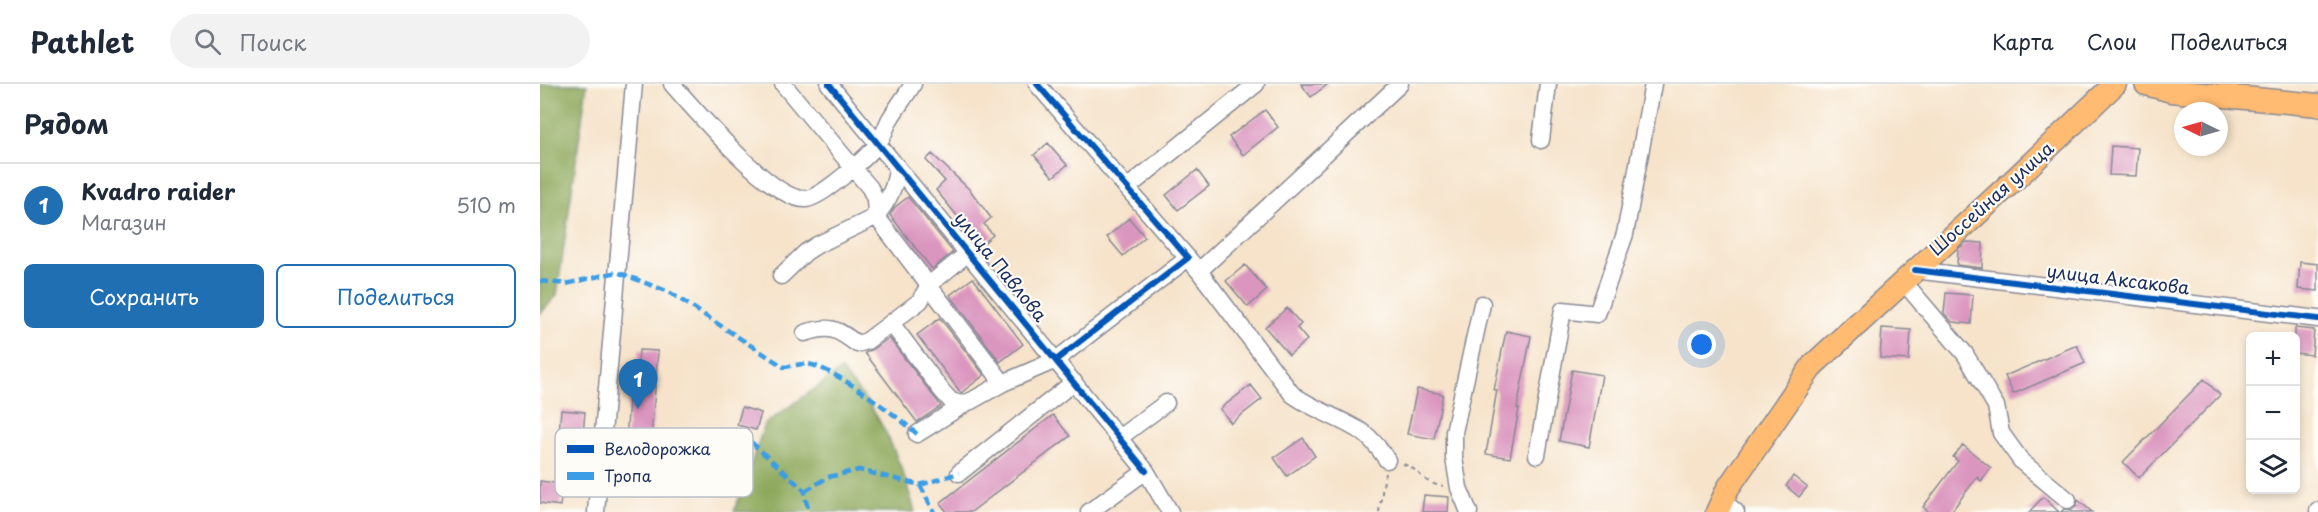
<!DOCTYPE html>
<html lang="ru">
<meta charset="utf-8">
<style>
:root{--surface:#fff;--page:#f2f2f3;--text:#1f2937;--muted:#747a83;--line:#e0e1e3;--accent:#1f6fb2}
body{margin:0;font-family:"Playpen Sans",sans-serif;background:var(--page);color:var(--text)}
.controls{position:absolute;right:18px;bottom:18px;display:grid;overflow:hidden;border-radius:9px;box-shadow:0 3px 9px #0003}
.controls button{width:54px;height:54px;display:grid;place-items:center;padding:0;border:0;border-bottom:2px solid var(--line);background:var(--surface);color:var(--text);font:30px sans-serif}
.compass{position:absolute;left:1634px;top:18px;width:54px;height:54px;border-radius:50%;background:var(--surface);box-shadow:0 3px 9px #0003;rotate:275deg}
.you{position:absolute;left:1162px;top:261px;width:21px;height:21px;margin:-15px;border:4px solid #fff;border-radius:50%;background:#1a73e8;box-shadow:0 0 0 9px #1a73e833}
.badge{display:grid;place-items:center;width:39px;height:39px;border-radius:50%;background:var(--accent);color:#fff;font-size:20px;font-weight:700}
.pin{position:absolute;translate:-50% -50px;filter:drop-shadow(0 2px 3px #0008)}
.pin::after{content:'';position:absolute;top:32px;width:21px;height:18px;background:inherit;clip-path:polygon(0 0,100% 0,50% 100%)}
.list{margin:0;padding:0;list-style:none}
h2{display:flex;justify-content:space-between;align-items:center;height:78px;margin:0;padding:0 24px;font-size:26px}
h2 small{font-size:20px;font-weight:400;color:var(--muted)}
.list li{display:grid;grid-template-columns:39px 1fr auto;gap:18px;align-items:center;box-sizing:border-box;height:84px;padding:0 24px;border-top:2px solid var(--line)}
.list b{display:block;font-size:22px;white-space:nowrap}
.list p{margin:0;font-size:20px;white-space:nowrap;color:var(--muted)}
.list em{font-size:20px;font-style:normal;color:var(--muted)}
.actions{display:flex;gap:12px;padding:18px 24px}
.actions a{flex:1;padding:14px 0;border:2px solid var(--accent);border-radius:9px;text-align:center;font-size:21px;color:var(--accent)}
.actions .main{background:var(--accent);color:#fff}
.icon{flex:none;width:33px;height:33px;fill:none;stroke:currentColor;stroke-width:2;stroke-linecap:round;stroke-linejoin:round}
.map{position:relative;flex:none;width:1778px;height:428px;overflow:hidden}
header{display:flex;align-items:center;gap:36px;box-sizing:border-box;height:84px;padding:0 30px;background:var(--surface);border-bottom:2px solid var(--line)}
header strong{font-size:28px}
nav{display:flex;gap:33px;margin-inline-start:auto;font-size:21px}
.search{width:420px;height:54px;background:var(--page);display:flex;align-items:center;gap:15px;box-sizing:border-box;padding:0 21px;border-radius:33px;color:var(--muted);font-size:22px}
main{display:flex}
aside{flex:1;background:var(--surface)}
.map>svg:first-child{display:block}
.forest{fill:#8ca75a;stroke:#546b5c;stroke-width:1.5}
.building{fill:#db96bf}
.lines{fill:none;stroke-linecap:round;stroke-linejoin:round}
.minor-casing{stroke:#888994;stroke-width:19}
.major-casing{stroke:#888994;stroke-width:25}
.path{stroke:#888994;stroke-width:2;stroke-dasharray:4.5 4.5;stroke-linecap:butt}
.minor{stroke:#fff;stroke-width:16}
.major{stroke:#ffbb71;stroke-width:22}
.quiet{stroke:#3b9de6;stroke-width:4.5;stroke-dasharray:9 4.5;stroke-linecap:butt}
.cycleway-casing{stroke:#fdfcf7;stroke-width:10}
.cycleway{stroke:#0057b8;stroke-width:6}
.labels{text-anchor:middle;stroke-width:4.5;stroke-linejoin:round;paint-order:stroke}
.street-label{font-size:18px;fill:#1b2f5e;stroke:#fdfcf7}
.key{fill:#fdfcf7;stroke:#b9bec9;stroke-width:1.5}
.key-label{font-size:16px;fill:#1b2f5e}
</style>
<header>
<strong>Pathlet</strong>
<div class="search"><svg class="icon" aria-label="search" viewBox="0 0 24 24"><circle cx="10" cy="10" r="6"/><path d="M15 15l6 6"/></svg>Поиск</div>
<nav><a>Карта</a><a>Слои</a><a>Поделиться</a></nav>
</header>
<main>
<aside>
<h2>Рядом<small></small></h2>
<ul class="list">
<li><span class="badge">1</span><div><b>Kvadro raider</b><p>Магазин</p></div><em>510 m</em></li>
</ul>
<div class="actions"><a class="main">Сохранить</a><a>Поделиться</a></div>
</aside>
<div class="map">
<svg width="1778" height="428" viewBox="0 0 1778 428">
<rect width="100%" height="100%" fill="#fdfcf7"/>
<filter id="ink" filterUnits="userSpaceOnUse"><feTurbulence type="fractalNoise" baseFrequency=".0167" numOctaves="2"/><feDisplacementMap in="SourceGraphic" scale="12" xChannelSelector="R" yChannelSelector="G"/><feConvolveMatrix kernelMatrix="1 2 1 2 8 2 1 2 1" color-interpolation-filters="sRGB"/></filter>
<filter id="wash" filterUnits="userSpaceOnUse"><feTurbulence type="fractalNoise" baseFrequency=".008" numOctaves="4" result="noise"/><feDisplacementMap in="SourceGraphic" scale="24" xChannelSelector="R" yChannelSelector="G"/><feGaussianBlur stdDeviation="1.35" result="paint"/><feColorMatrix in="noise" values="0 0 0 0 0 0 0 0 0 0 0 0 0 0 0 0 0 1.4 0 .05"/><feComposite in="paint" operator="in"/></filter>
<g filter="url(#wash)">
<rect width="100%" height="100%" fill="#f6e3ca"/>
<path class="forest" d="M0,0H47L17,211L0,230Z
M301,286C310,298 321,309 330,322C352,354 365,391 375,428H194L225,340Z"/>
<g id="blocks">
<path class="building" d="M761,0H788L771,13Z
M725,26L738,43L703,71L689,53Z
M508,59L527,81L513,93L494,71Z
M1571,62L1598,64L1596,92L1569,91Z
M392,70L430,106L451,134L444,140L453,151L441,161L396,106L405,97L386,76Z
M657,86L669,102L638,126L626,111Z
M368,113L413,168L392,185L350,131L355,123Z
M589,134L605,153L583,172L567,153Z
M1427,158L1443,159L1442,184L1417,181L1418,165Z
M1760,178L1778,180V207L1758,205Z
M705,181L727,206L708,223L686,197Z
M433,194L483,260L460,278L410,211Z
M1406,209L1433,211L1431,240L1412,238L1404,229Z
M747,224L761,240L757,244L767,256L749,271L725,243Z
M400,234L444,291L421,309L377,251Z
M1342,244L1371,246L1369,276L1340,274Z
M1755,244L1774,246L1772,271L1755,269Z
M966,247L991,252L977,324L979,325L970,374L946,370L957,306H954Z
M349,254L401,322L377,338L325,269L333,265Z
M1537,261L1545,279L1473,310L1465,292Z
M99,266L118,267L111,356L135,358L133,372L176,383L175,389H169L166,404L141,397L144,387L104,383L103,400L83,398L89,315H95Z
M1032,286L1062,291L1049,363L1019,357Z
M1664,295L1680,311L1599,394L1583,378Z
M711,301L722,315L691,339L680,325Z
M877,305L903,310L894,355L867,350Z
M202,323L221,329L216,346L197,341Z
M21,326L45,328L43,351L19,349Z
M513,331L530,352L431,428H407L400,419Z
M763,354L775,372L747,392L734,374Z
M1423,361L1451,384L1441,397L1437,393L1411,428H1389L1383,423L1418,377L1413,373Z
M1253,392L1267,403L1259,413L1246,402Z
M0,397L23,400L20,422L0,419Z
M884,411L909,413L908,428H882Z
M1503,413L1519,428H1489Z
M1538,416L1552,428H1521L1524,425L1532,426L1536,422Z"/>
</g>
</g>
<g filter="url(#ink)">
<use href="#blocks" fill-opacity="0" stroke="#888994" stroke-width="1.5"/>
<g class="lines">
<defs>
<path id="minor" d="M132,0C154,25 233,118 266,115C281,114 329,72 338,59C344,52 346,42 350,35C357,23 366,12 373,0
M289,0L606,387L630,428
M497,0L659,187L752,310C774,326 800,334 822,348C833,355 840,366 847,376
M1001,56L1008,0
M357,82C356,102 349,116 336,132L463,299
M587,104L716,0
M1375,186L1778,235
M659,187L860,0
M241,192L266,168L277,161L331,135L336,132L335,115L330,104L243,0
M1363,197L1425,270L1456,322L1461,349L1482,378L1528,416
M351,239L402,307L411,317L421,320L431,317L463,299L516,276L648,174
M265,249C290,241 296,244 317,260L327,257L380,217L389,201L428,169
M377,350L428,318
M579,354L626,319
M997,371L1023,226L1057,230L1085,150L1113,0
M419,389L534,298
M1183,417L1196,428
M56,428L94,0
M549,428L606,387
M929,428L919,404L914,374V348L942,220
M1778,428V427"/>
<path id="major" d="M1606,0L1631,7L1778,21
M1177,428L1188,404L1273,281L1474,96L1575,0"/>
</defs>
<use href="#minor" class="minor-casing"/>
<use href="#major" class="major-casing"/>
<path class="path" d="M863,380C880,384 881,400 903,402
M839,428L845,389"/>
<use href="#minor" class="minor"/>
<use href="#major" class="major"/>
<path class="quiet" d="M0,197L26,200L77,188L129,208L244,283C251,282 260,280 267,280C293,283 356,331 377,350
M211,358L265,407V414L270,428
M380,401L394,428
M265,407L288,393L319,386L380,401L419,389"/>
<defs>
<path id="cycleway" d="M289,0L606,387
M497,0L648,174L516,276
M1375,186L1778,235"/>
</defs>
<use href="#cycleway" class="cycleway-casing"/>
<use href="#cycleway" class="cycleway"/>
</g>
</g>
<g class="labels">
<g class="street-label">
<text transform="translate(1452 115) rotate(-42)" y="6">Шоссейная улица</text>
<text transform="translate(460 183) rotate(51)" y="6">улица Павлова</text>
<text transform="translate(1578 196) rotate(7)" y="6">улица Аксакова</text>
</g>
</g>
<rect x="15" y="344" width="198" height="69" rx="9" class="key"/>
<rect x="27" y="361" width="27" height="8" fill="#0057b8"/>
<rect x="27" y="388" width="27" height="8" fill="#3b9de6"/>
<g class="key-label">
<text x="64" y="371">Велодорожка</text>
<text x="64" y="398">Тропа</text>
</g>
</svg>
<div class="controls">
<button>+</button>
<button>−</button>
<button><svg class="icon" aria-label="layers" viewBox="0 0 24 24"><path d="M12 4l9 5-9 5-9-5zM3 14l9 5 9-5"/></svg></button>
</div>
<svg class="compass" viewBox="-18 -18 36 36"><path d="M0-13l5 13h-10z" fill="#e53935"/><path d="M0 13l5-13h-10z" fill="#747a83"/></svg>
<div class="you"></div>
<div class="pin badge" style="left:98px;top:325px">1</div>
</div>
</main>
